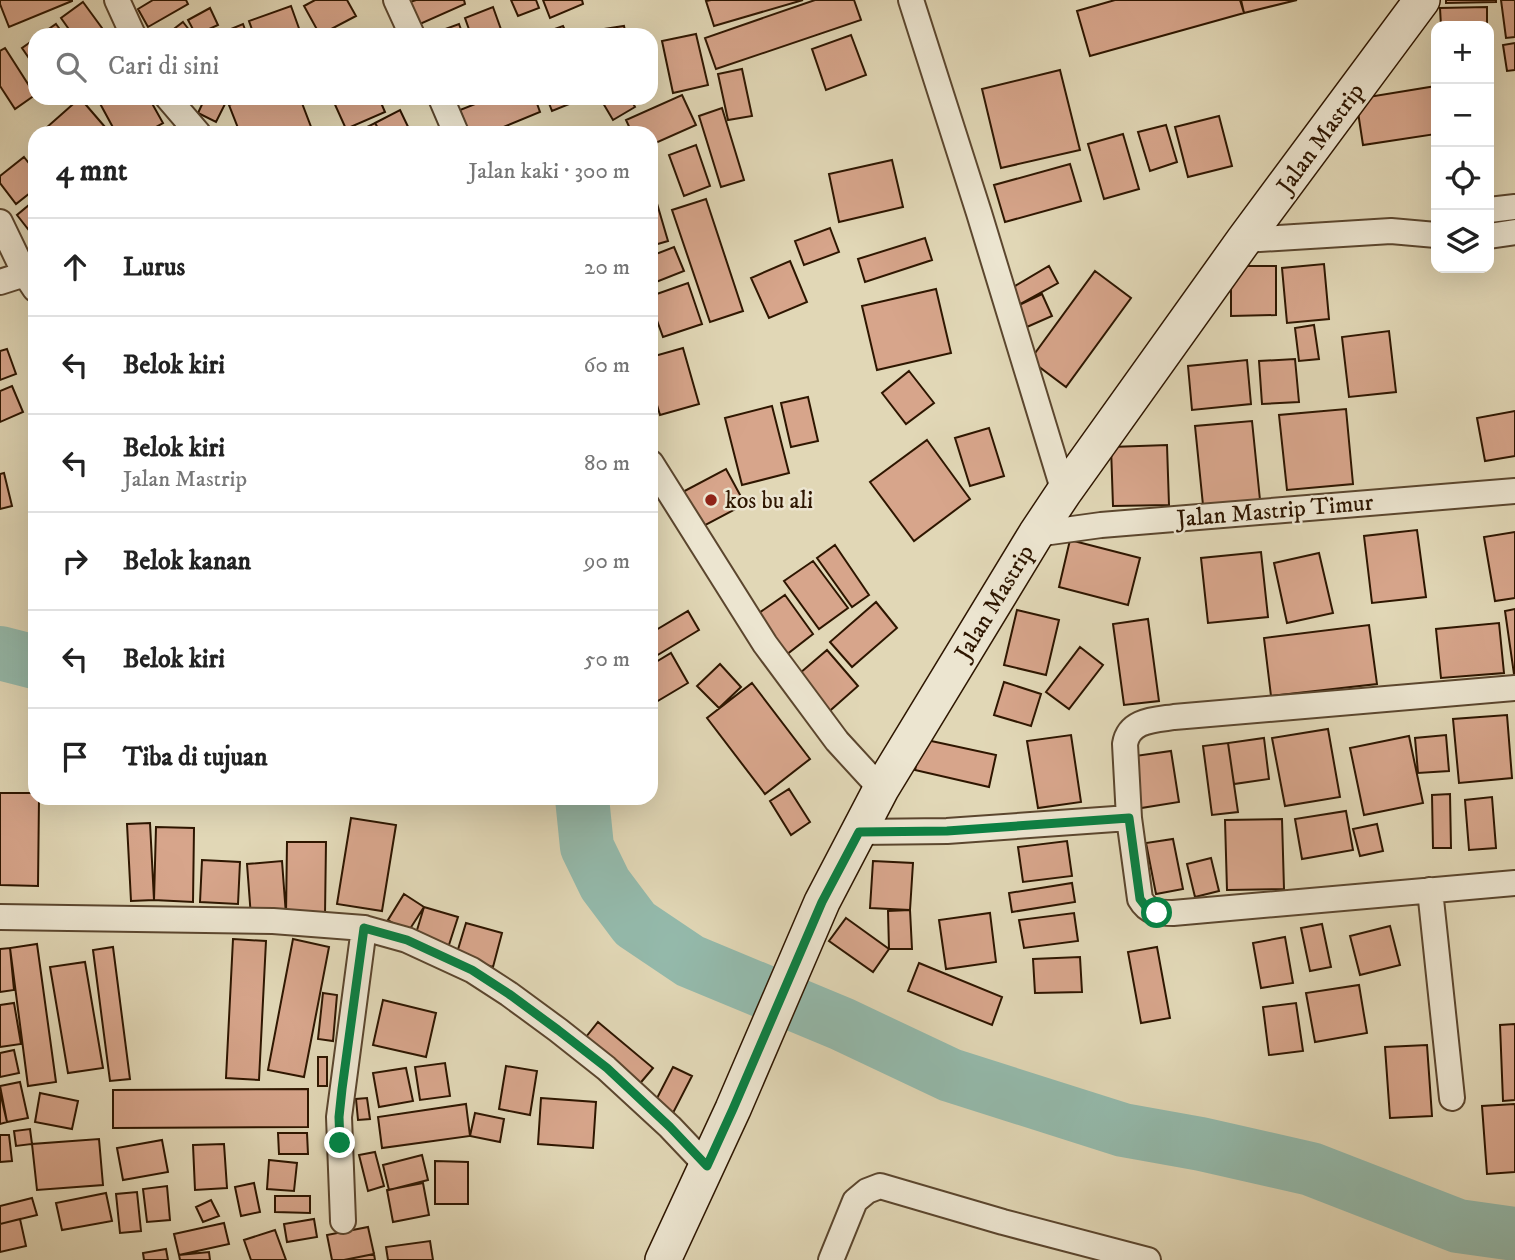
<!DOCTYPE html>
<html lang="id">
<meta charset="utf-8">
<style>
:root{--surface:#fff;--page:#f2f2f2;--text:#222;--muted:#767676;--line:#e0e0e0}
body{margin:0;font-family:"IM FELL DW Pica",serif;background:var(--page);color:var(--text)}
.controls{position:absolute;right:21px;top:21px;display:grid;overflow:hidden;border-radius:14px;box-shadow:0 7px 28px #0002}
.controls button{width:63px;height:63px;display:grid;place-items:center;padding:0;border:0;border-bottom:2px solid var(--line);background:var(--surface);color:var(--text);font:35px sans-serif}
.stop{position:absolute;width:21px;height:21px;margin:-16px;border:5px solid #0b8043;border-radius:50%;background:#fff}
.stop.end{background:#0b8043;border-color:#fff;box-shadow:0 2px 7px #0008}
.list{margin:0;padding:0;list-style:none}
h2{display:flex;justify-content:space-between;align-items:center;height:91px;margin:0;padding:0 28px;font-size:30px}
h2 small{font-size:23px;font-weight:400;color:var(--muted)}
.list li{display:grid;grid-template-columns:46px 1fr auto;gap:21px;align-items:center;box-sizing:border-box;height:98px;padding:0 28px;border-top:2px solid var(--line)}
.list b{display:block;font-size:26px;white-space:nowrap}
.list p{margin:0;font-size:23px;white-space:nowrap;color:var(--muted)}
.list em{font-size:23px;font-style:normal;color:var(--muted)}
.icon{flex:none;width:38px;height:38px;fill:none;stroke:currentColor;stroke-width:2;stroke-linecap:round;stroke-linejoin:round}
.map{position:relative;flex:none;width:1515px;height:1260px;overflow:hidden}
.search{position:absolute;background:var(--surface);box-shadow:0 7px 28px #0002;left:28px;top:28px;width:630px;height:77px;display:flex;align-items:center;gap:18px;box-sizing:border-box;padding:0 24px;border-radius:21px;color:var(--muted);font-size:26px}
.panel{position:absolute;background:var(--surface);box-shadow:0 7px 28px #0002;left:28px;top:126px;width:630px;height:679px;border-radius:21px}
.map>svg:first-child{display:block}
.lines{fill:none;stroke-linecap:round;stroke-linejoin:round}
.river{stroke:#94baac;stroke-width:54}
.building{fill:#d7a58b;stroke:#2e1600;stroke-width:2}
.street-casing{stroke:#5b462e;stroke-width:28}
.secondary-casing{stroke:#2e1600;stroke-width:38}
.street{stroke:#ece5d0;stroke-width:24}
.secondary{stroke:#ece5d0;stroke-width:35}
.route{stroke:#0b8043;stroke-width:9}
.poi-dot{fill:#8f2418;stroke:#ece5d0;stroke-width:2.5}
.labels{text-anchor:middle;stroke-width:5;stroke-linejoin:round;paint-order:stroke}
.street-label{font-size:24px;fill:#2e1600;stroke:#ece5d0}
.poi-label{font-size:24px;fill:#2e1600;stroke:#ece5d0;text-anchor:start}
</style>
<div class="map">
<svg width="1515" height="1260" viewBox="0 0 1515 1260">
<rect width="100%" height="100%" fill="#e1d7b6"/>
<filter id="stains"><feTurbulence type="fractalNoise" baseFrequency=".00286" numOctaves="4"/><feColorMatrix values="0 0 0 0 .2 0 0 0 0 .09 0 0 0 0 .02 0 0 0 .5 -.17"/></filter>
<radialGradient id="worn" r=".72"><stop offset=".6" stop-color="#630" stop-opacity="0"/><stop offset="1" stop-color="#630" stop-opacity=".3"/></radialGradient>
<g class="lines">
<path class="river" d="M0,653L35,662
M582,798L587,847L605,884L635,924L690,961L842,1024L950,1075L1123,1130L1201,1144L1311,1169L1458,1226L1515,1234"/>
</g>
<path class="building" d="M0,0H72V1L9,27L0,4Z
M153,0H186L188,4L148,27L138,9Z
M315,0H347L356,16L320,35L304,6Z
M416,0H464L465,4L420,24L410,2Z
M511,0H536L539,8L518,16Z
M543,0H582L583,4L550,18Z
M711,0H803L714,26L706,1Z
M815,0H854L861,20L716,69L705,38Z
M1115,0H1240L1244,13L1090,56L1077,11Z
M1241,0H1297L1244,13Z
M1446,0H1496V2L1446,3Z
M1501,0H1515V37L1506,38Z
M83,2L102,28L92,35H73L61,18Z
M291,6L301,34L254,35L249,21Z
M493,7L503,35H471L465,18Z
M1487,7V26H1441L1440,8Z
M210,8L218,25L196,35L188,20Z
M183,22L193,35H166Z
M56,24L64,35H40Z
M243,24L247,35H228L226,31Z
M459,24L463,35H429Z
M563,26L567,35H538Z
M624,26L626,35H584V32Z
M696,34L708,85L673,93L662,41Z
M851,35L866,75L826,90L812,49Z
M35,39V67L22,48Z
M1515,43V70L1507,71L1503,45Z
M5,48L35,95L15,109L0,86V51Z
M742,69L752,116L728,120L718,74Z
M1060,70L1080,150L1001,168L982,89Z
M1436,86V134L1363,145L1356,99Z
M682,95L696,125L651,145V133H632L626,120Z
M80,98L105,127L98,133H50L46,128Z
M97,98H149L163,123L145,133H116Z
M205,98H228L216,122L198,113Z
M247,98H300L313,132L240,133L229,105Z
M332,98H379L385,112L346,129Z
M490,98H535L540,112L489,133H469L460,110Z
M547,98H584L552,111Z
M600,98H630L635,107L613,120Z
M722,108L744,180L721,187L699,116Z
M400,110L411,133H381L375,123Z
M1219,116L1232,166L1188,177L1175,127Z
M375,123L381,133H355Z
M1166,125L1177,162L1150,171L1138,132Z
M1123,134L1139,189L1104,199L1088,144Z
M696,145L710,186L684,196L669,155Z
M24,157L35,171V189L16,204L0,183V176Z
M892,160L903,207L839,222L829,174Z
M1070,164L1081,201L1005,222L994,185Z
M651,183L668,241L651,246Z
M706,199L743,311L710,322L672,210Z
M35,200V238L17,215Z
M830,228L839,252L804,265L795,241Z
M925,238L932,260L865,282L858,259Z
M674,247L684,271L651,284V256Z
M790,261L807,302L769,318L751,278Z
M1324,264L1329,319L1287,323L1282,268Z
M1049,266L1058,283L1015,307L1010,289Z
M1231,266H1276V315L1231,316Z
M1095,271L1131,298L1066,387L1030,360Z
M688,283L702,324L663,337L651,304V296Z
M936,289L951,353L877,370L862,306Z
M1042,294L1052,316L1020,330L1015,307Z
M1314,325L1319,359L1299,361L1295,328Z
M1389,331L1396,392L1349,397L1342,337Z
M683,348L699,404L660,415L651,385V357Z
M7,349L16,374L0,380V351Z
M1295,359L1299,402L1262,404L1259,361Z
M1247,360L1251,404L1192,410L1188,366Z
M909,371L934,403L906,424L882,393Z
M12,386L23,412L0,422V391Z
M808,397L818,441L791,447L781,403Z
M772,406L789,473L742,485L725,418Z
M1346,409L1353,484L1287,490L1279,415Z
M1515,411V456L1485,461L1477,418Z
M1252,421L1260,500L1203,505L1195,426Z
M989,428L1004,476L970,486L955,438Z
M927,440L970,499L914,541L870,482Z
M1167,445L1169,505L1113,506L1111,447Z
M726,469L745,504L696,530L677,495Z
M4,473L12,506L0,509V474Z
M1417,530L1426,597L1372,603L1364,536Z
M1515,532V598L1495,601L1484,537Z
M1070,540L1140,558L1128,605L1059,587Z
M835,545L869,595L852,607L817,558Z
M1261,552L1268,617L1208,623L1201,558Z
M1319,553L1333,613L1287,623L1274,563Z
M813,561L848,608L819,629L784,581Z
M785,595L813,634L786,655L756,615Z
M876,602L897,628L852,667L830,642Z
M1515,609V681L1505,611Z
M1017,610L1059,620L1046,675L1004,665Z
M688,611L699,630L651,659V633Z
M1148,619L1159,701L1124,705L1113,624Z
M1499,623L1504,673L1441,678L1436,629Z
M1369,625L1377,684L1271,696L1264,638Z
M1080,647L1103,665L1069,709L1046,692Z
M827,650L858,686L824,716L793,679Z
M671,653L688,683L651,705V665Z
M720,664L741,687L719,708L697,686Z
M1004,682L1041,694L1031,726L994,715Z
M752,683L810,759L765,794L707,718Z
M1507,715L1512,778L1459,783L1453,719Z
M1328,729L1340,797L1285,806L1272,738Z
M1071,735L1081,802L1038,808L1027,741Z
M1446,735L1449,771L1418,773L1415,738Z
M1409,736L1423,803L1364,815L1350,748Z
M1264,738L1269,779L1234,784L1228,743Z
M922,739L996,755L989,787L915,770Z
M1228,743L1238,812L1212,815L1203,746Z
M1171,751L1179,802L1135,809L1128,757Z
M789,789L810,822L791,835L770,801Z
M0,793H35V798H39L38,886L0,885Z
M1450,794L1451,848H1433L1432,795Z
M1492,797L1496,848L1469,850L1465,800Z
M1346,811L1353,850L1302,859L1295,819Z
M351,818L396,825L382,911L337,904Z
M1282,819L1284,889L1227,890L1225,820Z
M150,823L154,900L131,901L127,824Z
M1377,824L1383,851L1360,856L1353,829Z
M156,827L194,828L193,902L154,900Z
M1173,839L1183,889L1156,894L1146,843Z
M1067,841L1072,876L1023,882L1018,847Z
M287,842H326L325,915H286Z
M1211,858L1219,891L1195,897L1187,864Z
M202,860L240,862L238,904L200,902Z
M282,861L286,915L251,917L247,864Z
M873,861L913,863L910,910L870,908Z
M1072,883L1075,902L1012,912L1009,893Z
M404,894L424,907L408,932L388,920Z
M424,907L458,917L447,951L414,940Z
M910,910L912,949H889L888,911Z
M990,913L996,962L946,969L939,920Z
M1074,913L1078,941L1024,948L1019,920Z
M846,918L889,949L873,972L829,941Z
M466,923L502,933L493,967L456,956Z
M1322,924L1331,967L1310,971L1301,928Z
M1390,926L1400,965L1360,975L1350,936Z
M1285,937L1293,983L1261,988L1253,943Z
M233,939L266,941L259,1080L226,1078Z
M293,939L329,947L304,1077L268,1070Z
M37,944L56,1082L28,1086L10,948Z
M113,947L130,1079L110,1081L93,950Z
M1157,947L1170,1018L1141,1023L1128,952Z
M10,948L14,990L0,992V949Z
M1080,957L1082,992L1035,993L1033,959Z
M85,962L103,1068L68,1073L50,967Z
M919,963L1002,997L992,1025L908,991Z
M1359,985L1367,1033L1315,1042L1306,993Z
M323,993L337,995L333,1041L318,1039Z
M383,1000L436,1013L426,1057L373,1045Z
M14,1003L21,1044L0,1047V1005Z
M1296,1003L1303,1051L1269,1055L1263,1007Z
M598,1022L653,1068L637,1087L582,1042Z
M1515,1024V1100L1503,1101L1500,1025Z
M1427,1045L1432,1116L1390,1118L1385,1047Z
M14,1050L19,1073L0,1077V1053Z
M318,1057H327V1086H318Z
M445,1063L450,1096L420,1100L415,1067Z
M506,1066L537,1071L530,1115L499,1109Z
M673,1067L692,1076L673,1113L654,1104Z
M406,1068L413,1101L379,1107L373,1073Z
M20,1082L28,1118L7,1122L0,1086Z
M308,1089V1127L113,1128V1090Z
M0,1092L7,1122L0,1124Z
M40,1093L78,1101L72,1129L35,1122Z
M367,1098L370,1119L358,1120L356,1099Z
M541,1098L596,1102L593,1148L538,1144Z
M466,1104L470,1136L382,1148L378,1117Z
M1515,1104V1172L1487,1174L1482,1106Z
M475,1113L504,1119L500,1142L470,1136Z
M30,1129L32,1144L16,1146L14,1131Z
M278,1133H307L308,1154H279Z
M0,1135H9L12,1161L0,1162Z
M99,1139L103,1185L37,1190L32,1144Z
M162,1140L168,1172L123,1180L117,1148Z
M224,1144L227,1188L195,1190L193,1145Z
M375,1152L384,1186L368,1191L359,1155Z
M422,1155L428,1180L389,1190L383,1165Z
M269,1160L297,1163L294,1191L267,1189Z
M435,1161L468,1162V1204H435Z
M254,1183L260,1212L241,1216L235,1187Z
M423,1183L429,1215L393,1222L387,1190Z
M167,1186L170,1220L147,1222L143,1189Z
M137,1192L141,1231L120,1233L116,1194Z
M106,1193L112,1221L62,1230L56,1203Z
M275,1196H310V1213L275,1212Z
M32,1198L37,1215L0,1224V1206Z
M211,1200L219,1216L203,1222L196,1207Z
M20,1219L26,1246L0,1252V1224Z
M314,1219L317,1237L287,1242L284,1224Z
M224,1223L229,1244L179,1255L174,1234Z
M368,1227L374,1254L344,1260H332L327,1235Z
M275,1230L286,1260H251L244,1240Z
M430,1241L433,1260H388L386,1247Z
M166,1249L168,1260H144L143,1253Z
M209,1252L210,1260H180L179,1255Z
M374,1254L375,1260H344Z"/>
<g class="lines">
<defs>
<path id="street" d="M117,0L133,35
M396,0L412,35
M911,0L979,213L1064,492
M168,98L198,133
M441,98L456,133
M1489,210L1515,207
M0,222L25,274L35,289
M1489,236L1515,232
M1244,240L1391,231L1436,235
M0,282L25,274
M651,463L765,644L837,741L881,789
M1036,534L1101,525L1515,491
M1515,688L1174,717C1154,720 1129,720 1125,744L1129,818L1140,899C1148,913 1158,913 1173,913L1515,883
M859,832L947,831L1129,818
M1430,890L1452,1098
M0,917L273,921L364,928L407,940L472,970L509,994L558,1030L606,1068L670,1127L707,1166
M343,1221L339,1117L364,928
M831,1260L855,1201L867,1191L880,1186L1003,1222L1148,1260"/>
<path id="secondary" d="M663,1260L733,1109L822,902L881,789L1036,534L1064,492L1244,240L1422,0"/>
</defs>
<use href="#street" class="street-casing"/>
<use href="#secondary" class="secondary-casing"/>
<use href="#street" class="street"/>
<use href="#secondary" class="secondary"/>
</g>
<g class="lines">
<path class="route" d="M340,1143L339,1117L342,1089L364,928L407,940L472,970L509,994L558,1030L607,1068L670,1127L707,1166L733,1109L822,902L859,832L947,831L1129,818L1140,899L1147,908L1157,913"/>
</g>
<circle class="poi-dot" cx="711" cy="500" r="7"/>
<g class="labels">
<g class="street-label">
<text transform="translate(1320 138) rotate(-54)" y="8">Jalan Mastrip</text>
<text transform="translate(1275 510) rotate(-5)" y="8">Jalan Mastrip Timur</text>
<text transform="translate(994 602) rotate(-59)" y="8">Jalan Mastrip</text>
</g>
<g class="poi-label">
<text x="725" y="508">kos bu ali</text>
</g>
</g>
<rect width="100%" height="100%" filter="url(#stains)"/>
<rect width="100%" height="100%" fill="url(#worn)"/>
</svg>
<div class="controls">
<button>+</button>
<button>−</button>
<button><svg class="icon" aria-label="locate" viewBox="0 0 24 24"><circle cx="12" cy="12" r="6"/><path d="M12 2v4M12 18v4M2 12h4M18 12h4"/></svg></button>
<button><svg class="icon" aria-label="layers" viewBox="0 0 24 24"><path d="M12 4l9 5-9 5-9-5zM3 14l9 5 9-5"/></svg></button>
</div>
<div class="stop" style="left:1157px;top:913px"></div>
<div class="stop end" style="left:340px;top:1143px"></div>
<div class="search"><svg class="icon" aria-label="search" viewBox="0 0 24 24"><circle cx="10" cy="10" r="6"/><path d="M15 15l6 6"/></svg>Cari di sini</div>
<section class="panel">
<h2>4 mnt<small>Jalan kaki · 300 m</small></h2>
<ul class="list">
<li><svg class="icon" aria-label="ahead" viewBox="0 0 24 24"><path d="M12 20V5M6 11l6-6 6 6"/></svg><div><b>Lurus</b></div><em>20 m</em></li>
<li><svg class="icon" aria-label="left" viewBox="0 0 24 24"><path d="M17 20v-9H6M10 6l-5 5 5 5"/></svg><div><b>Belok kiri</b></div><em>60 m</em></li>
<li><svg class="icon" aria-label="left" viewBox="0 0 24 24"><path d="M17 20v-9H6M10 6l-5 5 5 5"/></svg><div><b>Belok kiri</b><p>Jalan Mastrip</p></div><em>80 m</em></li>
<li><svg class="icon" aria-label="right" viewBox="0 0 24 24"><path d="M7 20v-9h11M14 6l5 5-5 5"/></svg><div><b>Belok kanan</b></div><em>90 m</em></li>
<li><svg class="icon" aria-label="left" viewBox="0 0 24 24"><path d="M17 20v-9H6M10 6l-5 5 5 5"/></svg><div><b>Belok kiri</b></div><em>50 m</em></li>
<li><svg class="icon" aria-label="arrive" viewBox="0 0 24 24"><path d="M6 21V4h12l-3 4 3 4H6"/></svg><div><b>Tiba di tujuan</b></div></li>
</ul>
</section>
</div>
